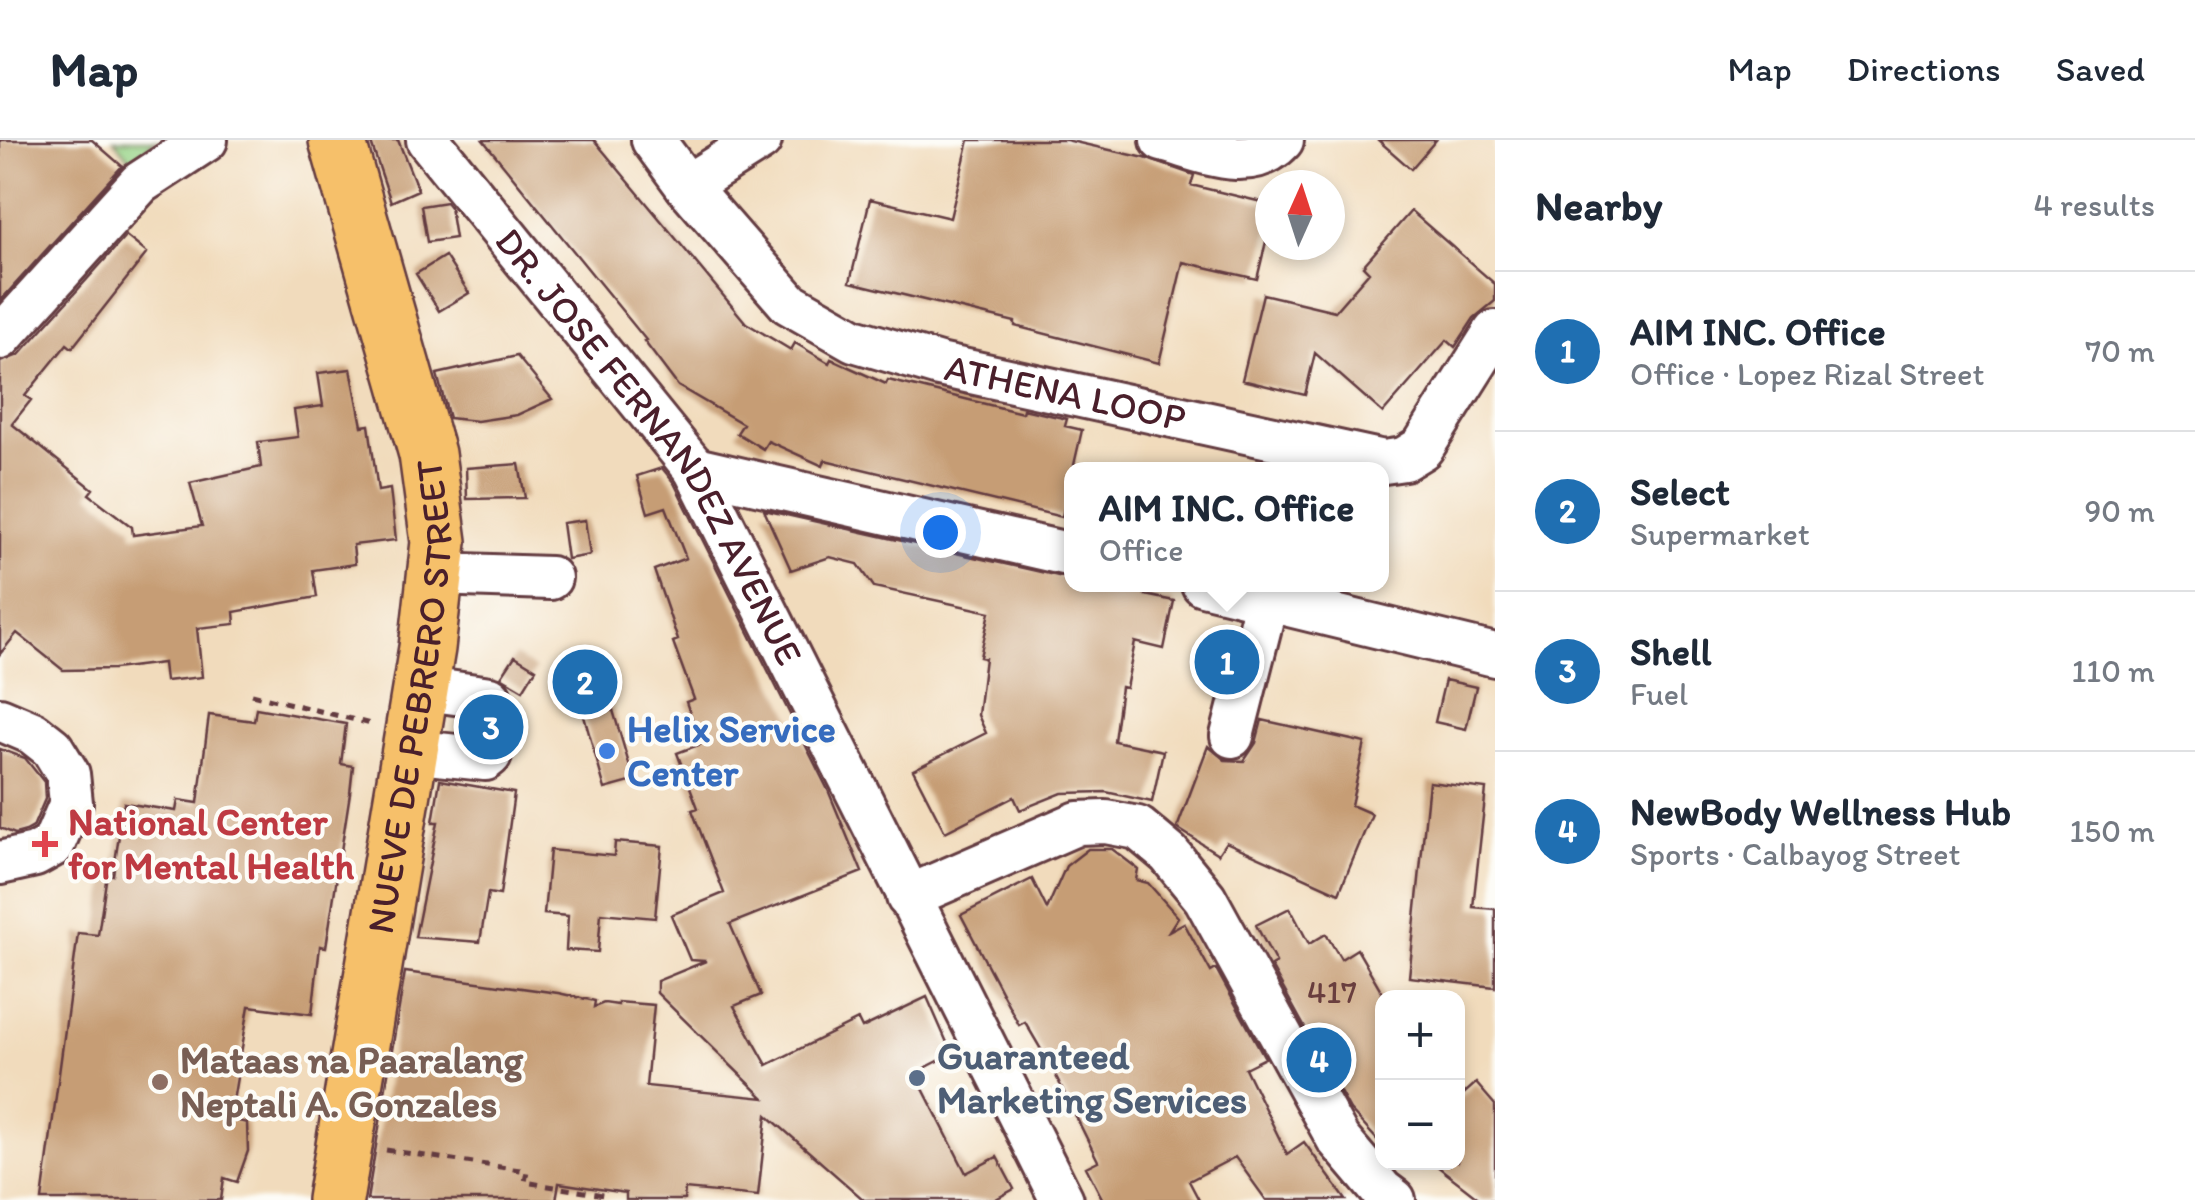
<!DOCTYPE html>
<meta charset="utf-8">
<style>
:root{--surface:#fff;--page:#f6f6f7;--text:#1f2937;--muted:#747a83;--line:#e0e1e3;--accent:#1f6fb2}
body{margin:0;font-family:Itim,sans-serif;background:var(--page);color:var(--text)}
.controls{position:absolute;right:30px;bottom:30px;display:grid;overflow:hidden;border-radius:20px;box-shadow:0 5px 15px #0003}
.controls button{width:90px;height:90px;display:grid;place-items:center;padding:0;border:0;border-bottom:2px solid var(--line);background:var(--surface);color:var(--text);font:50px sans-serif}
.compass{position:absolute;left:1255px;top:30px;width:90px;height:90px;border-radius:50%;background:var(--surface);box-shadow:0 5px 15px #0003;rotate:3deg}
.you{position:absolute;left:940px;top:392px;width:35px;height:35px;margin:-25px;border:8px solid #fff;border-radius:50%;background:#1a73e8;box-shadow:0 0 0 15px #1a73e833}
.badge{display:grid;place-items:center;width:65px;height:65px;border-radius:50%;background:var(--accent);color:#fff;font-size:32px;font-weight:700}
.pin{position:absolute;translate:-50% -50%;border:5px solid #fff;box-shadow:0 2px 10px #0006}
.popup{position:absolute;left:1064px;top:322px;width:325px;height:130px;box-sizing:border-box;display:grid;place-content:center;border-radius:20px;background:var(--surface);filter:drop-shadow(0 2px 8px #0005);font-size:32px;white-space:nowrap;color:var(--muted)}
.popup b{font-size:38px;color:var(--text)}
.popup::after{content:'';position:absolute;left:50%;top:100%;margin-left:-20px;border:20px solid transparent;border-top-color:var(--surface)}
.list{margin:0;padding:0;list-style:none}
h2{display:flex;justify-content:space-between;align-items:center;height:130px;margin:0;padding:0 40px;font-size:42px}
h2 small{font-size:32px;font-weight:400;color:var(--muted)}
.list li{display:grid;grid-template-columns:65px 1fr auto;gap:30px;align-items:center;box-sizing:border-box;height:160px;padding:0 40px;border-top:2px solid var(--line)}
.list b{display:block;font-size:38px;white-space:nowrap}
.list p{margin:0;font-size:32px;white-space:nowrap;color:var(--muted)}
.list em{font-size:32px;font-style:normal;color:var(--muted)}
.map{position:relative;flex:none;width:1495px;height:1060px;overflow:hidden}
header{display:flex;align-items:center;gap:60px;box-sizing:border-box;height:140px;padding:0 50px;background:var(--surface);border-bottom:2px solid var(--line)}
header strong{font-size:48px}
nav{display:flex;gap:55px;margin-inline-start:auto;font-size:35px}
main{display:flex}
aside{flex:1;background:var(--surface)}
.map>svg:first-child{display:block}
.green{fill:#99d489;stroke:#727a5a;stroke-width:2.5}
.building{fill:#c69d75}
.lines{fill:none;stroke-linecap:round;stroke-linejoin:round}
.minor-casing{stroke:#633b41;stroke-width:48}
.major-casing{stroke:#633b41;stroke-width:60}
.path{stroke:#633b41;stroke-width:5;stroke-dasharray:8 8;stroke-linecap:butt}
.minor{stroke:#fff;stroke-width:42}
.major{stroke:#f6c06b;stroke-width:55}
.shop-dot{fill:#3f7fe0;stroke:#fdfcf7;stroke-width:4}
.health-dot{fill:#e0444e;stroke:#fdfcf7;stroke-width:4}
.service-dot{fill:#5c6f8a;stroke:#fdfcf7;stroke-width:4}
.education-dot{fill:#8d6e63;stroke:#fdfcf7;stroke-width:4}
.labels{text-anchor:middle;stroke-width:8;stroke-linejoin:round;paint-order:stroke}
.number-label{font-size:32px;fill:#693e3e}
.street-label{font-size:38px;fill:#4a1f2b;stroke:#fdfcf7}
.shop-label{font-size:38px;font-weight:bold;fill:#366cbe;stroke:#fdfcf7;text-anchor:start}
.health-label{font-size:38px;font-weight:bold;fill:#be3a42;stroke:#fdfcf7;text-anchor:start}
.service-label{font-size:38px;font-weight:bold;fill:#4e5e75;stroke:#fdfcf7;text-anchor:start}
.education-label{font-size:38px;font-weight:bold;fill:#785e54;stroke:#fdfcf7;text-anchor:start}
</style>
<header>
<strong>Map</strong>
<nav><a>Map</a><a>Directions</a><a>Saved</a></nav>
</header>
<main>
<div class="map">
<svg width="1495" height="1060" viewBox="0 0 1495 1060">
<rect width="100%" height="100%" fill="#fdfcf7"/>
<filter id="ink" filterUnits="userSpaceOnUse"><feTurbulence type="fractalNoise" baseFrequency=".01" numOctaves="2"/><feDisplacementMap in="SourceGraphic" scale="20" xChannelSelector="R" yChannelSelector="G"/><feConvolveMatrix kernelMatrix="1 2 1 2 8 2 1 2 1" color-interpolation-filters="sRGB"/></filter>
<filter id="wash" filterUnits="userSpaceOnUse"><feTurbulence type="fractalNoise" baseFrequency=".0048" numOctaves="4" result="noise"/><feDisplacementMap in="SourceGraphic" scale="40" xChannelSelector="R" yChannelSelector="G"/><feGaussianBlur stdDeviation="2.25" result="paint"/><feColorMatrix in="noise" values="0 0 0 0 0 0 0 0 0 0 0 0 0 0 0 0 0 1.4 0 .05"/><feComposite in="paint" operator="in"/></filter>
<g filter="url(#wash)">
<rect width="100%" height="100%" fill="#f1dbbc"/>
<path class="green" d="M114,0H156L131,20Z"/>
<g id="blocks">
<path class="building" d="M0,0H92L122,26L0,161Z
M370,0H398L418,50L391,62Z
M483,0H594L746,183L791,210L795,203L829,223L831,219L886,244L888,240L1022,273L1023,269L1067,279L1065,286L1082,290L1062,377L825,320L823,326L768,301L763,309L737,293L743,284L678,246L644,201L646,200Z
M969,0H1066L1145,18L1194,35L1191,45L1270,64V85L1257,139L1183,122L1159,223L1015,186V182L850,142L870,59L950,78Z
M1378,0H1436L1411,29Z
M446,62L450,67L455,98L427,102L421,66Z
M1411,71L1495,144V161L1474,178L1455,207L1447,200L1383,273L1315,213L1305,255L1242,240L1263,154L1335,171L1369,132L1363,126Z
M126,96L147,113L72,208L67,204L25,256L31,260L12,284L93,349L89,354L132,387L133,395L202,386L190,343L261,327L258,302L298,297L294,270L323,266L318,233L351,229L362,286L369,285L378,351L390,349L396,400L353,405L355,424L313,430L317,457L234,472L235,484L197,488L202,537L165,541L163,523L114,529L63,530L17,493L0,514V222L19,215Z
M445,116L469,153L439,171L416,134Z
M517,216L552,259L517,275L477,281L449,278L437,234Z
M519,324L525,358L467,359L466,328Z
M662,328L674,343L828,650L862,732L730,784L761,855L734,866L767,925L858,880L862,888L927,857L952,914L915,933L966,1033L997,1017L1014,1049L994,1060H864L767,975L758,1056L685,1049L684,1060H626V1053L559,1043L556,1060H367L405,832L558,853L595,861L594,867L604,863L618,865V862L654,865L646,946L764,958L657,853V841L706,821L690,820L671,775L724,753L692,670L698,668L677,613L701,604L686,562L694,559L673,502L678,500L654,430L686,418L666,367L648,373L637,336Z
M764,370L1072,439V444H1122L1146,450L1145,455L1174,461L1164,509L1135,502L1126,548L1121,547L1114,601L1163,611L1152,662L1106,652L1062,653L1020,670L1014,657L945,692L913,630L986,593L978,575L985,518L980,517L990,472L874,447L858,424L830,417L791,430Z
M585,380L590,415L567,419L562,383Z
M515,516L536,529L523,550L501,537Z
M599,523L634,641L605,649L571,531Z
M1445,540L1476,547L1466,589L1435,582Z
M256,568L346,584L341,624L353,626L350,653L326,807L320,806L312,874L249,866L230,979L247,983L248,1011L237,1042L224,1038L221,1060H42L78,793L98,795L107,734L113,735L124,663L176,671L178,660L198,663L209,575L254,581Z
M518,572L523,573L520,608H516L509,589Z
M1262,580L1365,603L1351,665L1372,674L1339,753L1226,702L1218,714L1177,688L1208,606L1225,620L1244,621L1256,603Z
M0,609L25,618L44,642L45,659L33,687L26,691L15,694L0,688Z
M440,640L514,653L500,755L488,753L480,802L415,797L438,682H433Z
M1429,642L1486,649L1473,767L1495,769V847L1409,837Z
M615,702L662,706L655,778L601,773L598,812L566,810L568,776L544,774L550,710L614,716Z
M1088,709H1112L1138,729L1136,740L1148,743L1178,777L1169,791L1184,783L1211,832L1216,829L1265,918L1245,928L1287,1014L1304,1002L1346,1060H1266L1235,1017L1189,1041L1199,1060H1103L1086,1027L1098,1021L1052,928L1025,882L1019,885L961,775L1032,739L1047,769L1066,726Z
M1290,768L1309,804L1326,794L1341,819L1357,809L1382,852V1005L1350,970L1271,826L1276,823L1256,785Z
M1476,943L1495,965V1060H1481L1432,1022H1458V959Z"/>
</g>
</g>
<g filter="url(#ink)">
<use href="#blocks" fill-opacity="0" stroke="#633b41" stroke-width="2.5"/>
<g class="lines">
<defs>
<g id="minor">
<path id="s1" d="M428,0L695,329L1062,1060"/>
<path id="s2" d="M653,0L687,46L789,163L854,200L939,225L1384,322L1404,319L1422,308L1495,192"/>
<path d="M1162,0C1201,10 1250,35 1282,0"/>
<path d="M687,46L760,0"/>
<path d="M0,198L140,43L206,0"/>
<path d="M695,329L1072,415"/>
<path d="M435,434L550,438"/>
<path d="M1203,444L1495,515"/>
<path d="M420,548L490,558L494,570"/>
<path d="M0,579L33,593L52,608L68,634L71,663L53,705L35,715L0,723"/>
<path d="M1232,596L1267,459"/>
<path d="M409,611L485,619L490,615L491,605"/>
<path d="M908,757L1078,683L1106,682L1138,688L1169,714L1205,758L1338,999L1382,1051L1394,1060"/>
</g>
<g id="major">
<path id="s3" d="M335,1060L427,508L439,402L427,314L337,0"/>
</g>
</defs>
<use href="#minor" class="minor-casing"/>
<use href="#major" class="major-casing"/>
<path class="path" d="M252,554L375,585
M386,1010L527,1031L525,1042L609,1056"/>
<use href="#minor" class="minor"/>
<use href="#major" class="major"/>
</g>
</g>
<circle class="shop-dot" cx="607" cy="611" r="10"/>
<path class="health-dot" d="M40 689h10v10h10v10h-10v10h-10v-10h-10v-10h10z"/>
<circle class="service-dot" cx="917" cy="938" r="10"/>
<circle class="education-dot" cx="160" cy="942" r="10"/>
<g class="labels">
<g class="number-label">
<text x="1332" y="863">417</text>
</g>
<g class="street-label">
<text dy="13" stroke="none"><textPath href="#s2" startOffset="505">ATHENA LOOP</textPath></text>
<text dy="13" stroke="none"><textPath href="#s1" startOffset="380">DR. JOSE FERNANDEZ AVENUE</textPath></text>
<text dy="13" stroke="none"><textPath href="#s3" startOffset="510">NUEVE DE PEBRERO STREET</textPath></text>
</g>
<g class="shop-label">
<text x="627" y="602">Helix Service<tspan x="627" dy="44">Center</tspan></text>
</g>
<g class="health-label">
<text x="68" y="695">National Center<tspan x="68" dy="44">for Mental Health</tspan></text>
</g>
<g class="service-label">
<text x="937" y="929">Guaranteed<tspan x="937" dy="44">Marketing Services</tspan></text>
</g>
<g class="education-label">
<text x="180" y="933">Mataas na Paaralang<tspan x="180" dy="44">Neptali A. Gonzales</tspan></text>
</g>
</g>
</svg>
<div class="controls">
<button>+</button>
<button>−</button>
</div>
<svg class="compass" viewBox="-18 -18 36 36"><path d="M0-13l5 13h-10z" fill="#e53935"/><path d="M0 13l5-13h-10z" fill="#747a83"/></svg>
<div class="you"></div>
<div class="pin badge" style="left:1227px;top:522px">1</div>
<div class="popup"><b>AIM INC. Office</b>Office</div>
<div class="pin badge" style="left:585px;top:542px">2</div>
<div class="pin badge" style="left:491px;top:587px">3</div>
<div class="pin badge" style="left:1319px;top:920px">4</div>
</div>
<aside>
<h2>Nearby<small>4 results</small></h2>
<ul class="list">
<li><span class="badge">1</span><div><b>AIM INC. Office</b><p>Office · Lopez Rizal Street</p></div><em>70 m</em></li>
<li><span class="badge">2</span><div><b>Select</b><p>Supermarket</p></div><em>90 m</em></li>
<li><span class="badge">3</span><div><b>Shell</b><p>Fuel</p></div><em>110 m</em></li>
<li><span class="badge">4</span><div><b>NewBody Wellness Hub</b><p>Sports · Calbayog Street</p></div><em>150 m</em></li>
</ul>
</aside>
</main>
